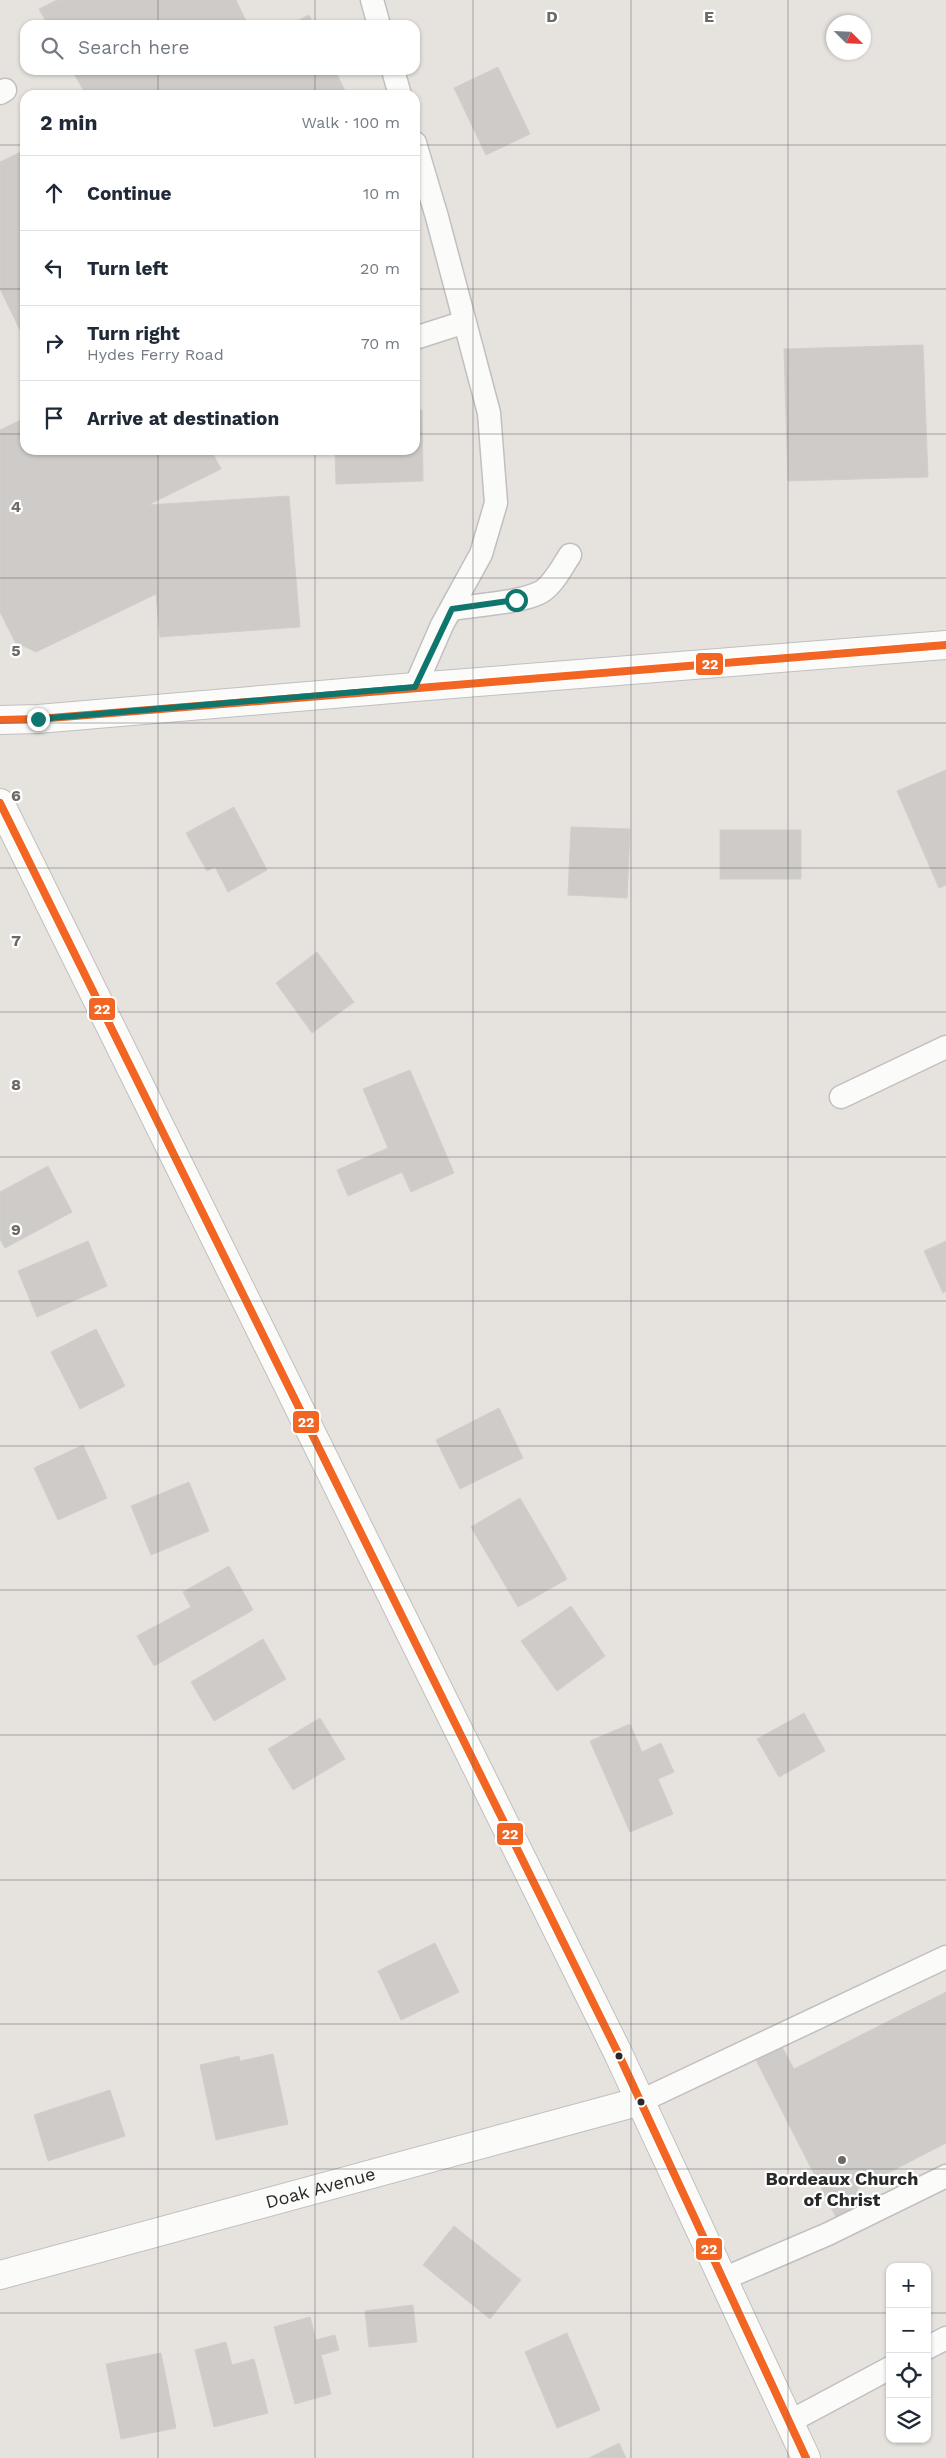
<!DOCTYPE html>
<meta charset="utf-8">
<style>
:root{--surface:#fff;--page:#f2f2f3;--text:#1f2937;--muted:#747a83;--line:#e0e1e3}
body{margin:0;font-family:"Work Sans",sans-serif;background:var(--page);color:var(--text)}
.controls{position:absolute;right:15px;bottom:15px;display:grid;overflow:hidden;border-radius:10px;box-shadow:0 1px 4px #0004}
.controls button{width:45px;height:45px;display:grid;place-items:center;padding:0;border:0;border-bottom:1px solid var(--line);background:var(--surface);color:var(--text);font:25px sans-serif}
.compass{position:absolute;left:826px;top:15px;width:45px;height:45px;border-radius:50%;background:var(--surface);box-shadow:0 1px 4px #0004;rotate:114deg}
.stop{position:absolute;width:15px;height:15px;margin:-11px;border:4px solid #0f766e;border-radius:50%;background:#fff}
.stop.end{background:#0f766e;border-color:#fff;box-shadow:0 1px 5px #0008}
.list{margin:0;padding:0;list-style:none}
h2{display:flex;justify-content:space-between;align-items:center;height:65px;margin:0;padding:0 20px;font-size:21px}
h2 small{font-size:16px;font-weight:400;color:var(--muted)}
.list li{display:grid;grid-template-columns:32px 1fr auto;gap:15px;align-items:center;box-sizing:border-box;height:75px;padding:0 20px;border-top:1px solid var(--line)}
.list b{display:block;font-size:19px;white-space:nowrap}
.list p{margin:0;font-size:16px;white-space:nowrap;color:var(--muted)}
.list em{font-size:16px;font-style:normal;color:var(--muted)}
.icon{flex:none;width:28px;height:28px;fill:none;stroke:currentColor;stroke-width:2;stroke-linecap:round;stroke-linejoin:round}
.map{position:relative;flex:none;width:946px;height:2458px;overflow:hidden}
.search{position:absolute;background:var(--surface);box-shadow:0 1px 4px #0004;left:20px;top:20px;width:400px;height:55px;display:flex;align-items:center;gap:12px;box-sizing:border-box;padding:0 18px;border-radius:15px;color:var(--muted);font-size:19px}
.panel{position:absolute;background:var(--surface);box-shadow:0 1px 4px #0004;left:20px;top:90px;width:400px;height:365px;border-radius:15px}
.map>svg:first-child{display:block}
.building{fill:#cecbc8;stroke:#d1cfcb}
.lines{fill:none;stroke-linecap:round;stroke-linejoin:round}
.lane-casing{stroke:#c1bfc0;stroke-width:25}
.street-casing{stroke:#c1bfc0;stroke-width:30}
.secondary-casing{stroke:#c1bfc0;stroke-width:30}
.lane{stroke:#fbfbfa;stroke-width:22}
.street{stroke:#fbfbfa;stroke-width:28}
.secondary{stroke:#fbfbfa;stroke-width:28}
.bus-1-casing{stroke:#fff;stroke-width:11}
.bus-1{stroke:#f26522;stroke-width:8}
.route{stroke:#0f766e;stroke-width:6}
.grid{fill:none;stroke:#6b6a69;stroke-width:1;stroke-opacity:0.55}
.bus-dot{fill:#292929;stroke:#fff;stroke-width:2}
.poi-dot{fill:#6b6a69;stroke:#fff;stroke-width:2}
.labels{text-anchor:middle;stroke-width:4.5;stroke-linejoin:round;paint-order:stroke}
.poi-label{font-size:18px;font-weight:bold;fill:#292929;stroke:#fff}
.street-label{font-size:18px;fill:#292929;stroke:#fff}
.grid-label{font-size:16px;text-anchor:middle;font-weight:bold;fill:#6b6a69;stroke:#fff;stroke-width:4.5;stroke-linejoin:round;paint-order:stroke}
.line-badge{stroke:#fff;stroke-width:2}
.badge-label{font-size:14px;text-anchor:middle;font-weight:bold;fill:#fff}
</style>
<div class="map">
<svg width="946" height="2458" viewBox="0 0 946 2458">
<rect width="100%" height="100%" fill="#e6e3df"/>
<path class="building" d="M57,0H236L248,25H48L39,9Z
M309,15L314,25H289Z
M498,67L530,134L486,155L454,88Z
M72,70H335L347,95H86Z
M25,150V340L0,289V162Z
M923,345L928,477L788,481L784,349Z
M415,410H422L423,481L336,484L335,450H415Z
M25,418V450H211L221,469L148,505L289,496L300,627L160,637L156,594L36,652L15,642L0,612V430Z
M946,770V885L939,888L897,791Z
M234,807L267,870L228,892L215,867L207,871L186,833Z
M571,827L630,829L627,898L568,895Z
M720,830H801V879H720Z
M317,952L354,1002L312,1033L276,983Z
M410,1070L454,1173L411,1192L402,1172L348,1196L337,1170L388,1148L363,1089Z
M48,1166L72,1212L5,1248L0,1239V1192Z
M88,1241L107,1286L37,1317L18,1271Z
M946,1241V1291L943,1293L924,1251Z
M96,1329L125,1386L80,1409L51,1352Z
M499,1408L523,1458L460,1489L436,1440Z
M83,1445L107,1498L58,1520L34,1468Z
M189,1482L209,1531L151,1555L131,1506Z
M520,1498L567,1579L518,1607L471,1527Z
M229,1566L253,1610L154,1666L137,1636L191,1607L183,1592Z
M571,1606L605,1656L557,1691L521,1641Z
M263,1639L286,1679L214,1721L191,1682Z
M804,1713L825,1751L779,1777L757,1739Z
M320,1718L345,1759L293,1790L268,1749Z
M630,1724L642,1752L661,1743L674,1772L658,1779L673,1814L630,1832L590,1741Z
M435,1943L459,1992L401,2020L378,1971Z
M946,1992V2143L857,2189L868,2210L840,2225L756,2060L782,2047L794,2069Z
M273,2054L288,2124L216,2140L200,2065L239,2056L240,2061Z
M110,2090L125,2136L48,2161L34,2115Z
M454,2226L521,2280L490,2319L423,2265Z
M413,2305L417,2342L369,2347L365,2311Z
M310,2317L316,2340L335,2335L339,2350L321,2355L331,2394L295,2404L274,2327Z
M567,2333L600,2410L557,2428L525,2352Z
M226,2342L232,2365L254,2359L268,2413L214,2427L195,2350Z
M161,2353L176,2428L121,2439L106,2364Z
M619,2443L626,2458H589Z"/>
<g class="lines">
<defs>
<path id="lane" d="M372,0L379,25
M393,70L400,95
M0,93L5,90
M415,143L437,217L489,413L496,503L481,554L442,625L415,687
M415,338L465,322
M452,609C475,605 521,603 541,592C553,585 562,567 570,555
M841,1097L946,1047
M641,2101L946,1957
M723,2279L828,2234L946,2176
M927,2348L946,2338
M789,2422L890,2368"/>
<g id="street">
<path id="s1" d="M0,2275L641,2101"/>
</g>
<path id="secondary" d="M0,720L38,719L415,687L946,645
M0,803L618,2053L806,2458"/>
</defs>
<use href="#lane" class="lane-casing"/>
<use href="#street" class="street-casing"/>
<use href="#secondary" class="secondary-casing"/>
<use href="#lane" class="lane"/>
<use href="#street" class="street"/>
<use href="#secondary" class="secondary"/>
<defs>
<path id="bus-1" d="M0,720L38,719L946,645
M0,803L618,2053L806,2458"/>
</defs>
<use href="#bus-1" class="bus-1-casing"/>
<use href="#bus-1" class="bus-1"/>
</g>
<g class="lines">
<path class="route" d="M38,719L415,687L452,609L516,600"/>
</g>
<path class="grid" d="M158,0V25M315,0V25M473,0V2458M631,0V2458M788,0V2458M158,70V95M315,70V95M0,145H25M415,145H946M0,289H25M415,289H946M0,434H25M415,434H946M158,450V2458M315,450V2458M0,578H946M0,723H946M0,868H946M0,1012H946M0,1157H946M0,1301H946M0,1446H946M0,1590H946M0,1735H946M0,1880H946M0,2024H946M0,2169H946M0,2313H890M927,2313H946"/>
<g class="bus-dot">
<circle cx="619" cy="2056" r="4.5"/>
<circle cx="641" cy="2102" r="4.5"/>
</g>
<circle class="poi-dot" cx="842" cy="2160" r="5"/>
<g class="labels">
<g class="poi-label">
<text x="842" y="2185">Bordeaux Church<tspan x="842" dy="21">of Christ</tspan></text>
</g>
<g class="street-label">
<text dy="6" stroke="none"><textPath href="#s1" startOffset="332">Doak Avenue</textPath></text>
</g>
</g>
<g class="grid-label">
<text x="552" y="22">D</text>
<text x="709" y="22">E</text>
<text x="16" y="512">4</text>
<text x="16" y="656">5</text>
<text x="16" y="801">6</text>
<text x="16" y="946">7</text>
<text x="16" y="1090">8</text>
<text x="16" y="1235">9</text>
</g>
<g class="line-badge">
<rect x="695" y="652" width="29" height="24" rx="5" fill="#f26522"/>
<rect x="88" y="997" width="28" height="24" rx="5" fill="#f26522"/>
<rect x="292" y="1410" width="28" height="24" rx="5" fill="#f26522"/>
<rect x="496" y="1822" width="28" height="24" rx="5" fill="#f26522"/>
<rect x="695" y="2237" width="28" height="24" rx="5" fill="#f26522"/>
</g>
<g class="badge-label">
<text x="710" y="669">22</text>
<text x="102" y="1014">22</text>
<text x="306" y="1427">22</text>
<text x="510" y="1839">22</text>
<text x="709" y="2254">22</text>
</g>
</svg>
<div class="controls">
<button>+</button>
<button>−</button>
<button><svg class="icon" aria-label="locate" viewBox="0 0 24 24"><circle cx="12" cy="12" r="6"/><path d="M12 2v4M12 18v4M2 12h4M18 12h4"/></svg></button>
<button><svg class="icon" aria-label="layers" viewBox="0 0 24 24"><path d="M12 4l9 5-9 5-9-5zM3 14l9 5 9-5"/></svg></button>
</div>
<svg class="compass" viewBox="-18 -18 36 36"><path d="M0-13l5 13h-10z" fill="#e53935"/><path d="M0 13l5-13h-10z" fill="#747a83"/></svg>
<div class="stop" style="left:516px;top:600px"></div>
<div class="stop end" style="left:38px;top:719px"></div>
<div class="search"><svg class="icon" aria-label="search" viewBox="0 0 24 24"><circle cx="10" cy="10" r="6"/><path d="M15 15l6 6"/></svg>Search here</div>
<section class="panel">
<h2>2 min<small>Walk · 100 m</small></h2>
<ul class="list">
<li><svg class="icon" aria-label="ahead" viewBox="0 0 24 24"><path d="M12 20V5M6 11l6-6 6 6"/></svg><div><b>Continue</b></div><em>10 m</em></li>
<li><svg class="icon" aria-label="left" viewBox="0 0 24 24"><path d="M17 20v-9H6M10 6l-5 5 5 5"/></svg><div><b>Turn left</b></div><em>20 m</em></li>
<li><svg class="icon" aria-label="right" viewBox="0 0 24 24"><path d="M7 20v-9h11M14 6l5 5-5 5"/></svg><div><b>Turn right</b><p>Hydes Ferry Road</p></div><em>70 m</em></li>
<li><svg class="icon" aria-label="arrive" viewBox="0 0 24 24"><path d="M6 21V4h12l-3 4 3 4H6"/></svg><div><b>Arrive at destination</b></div></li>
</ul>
</section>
</div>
